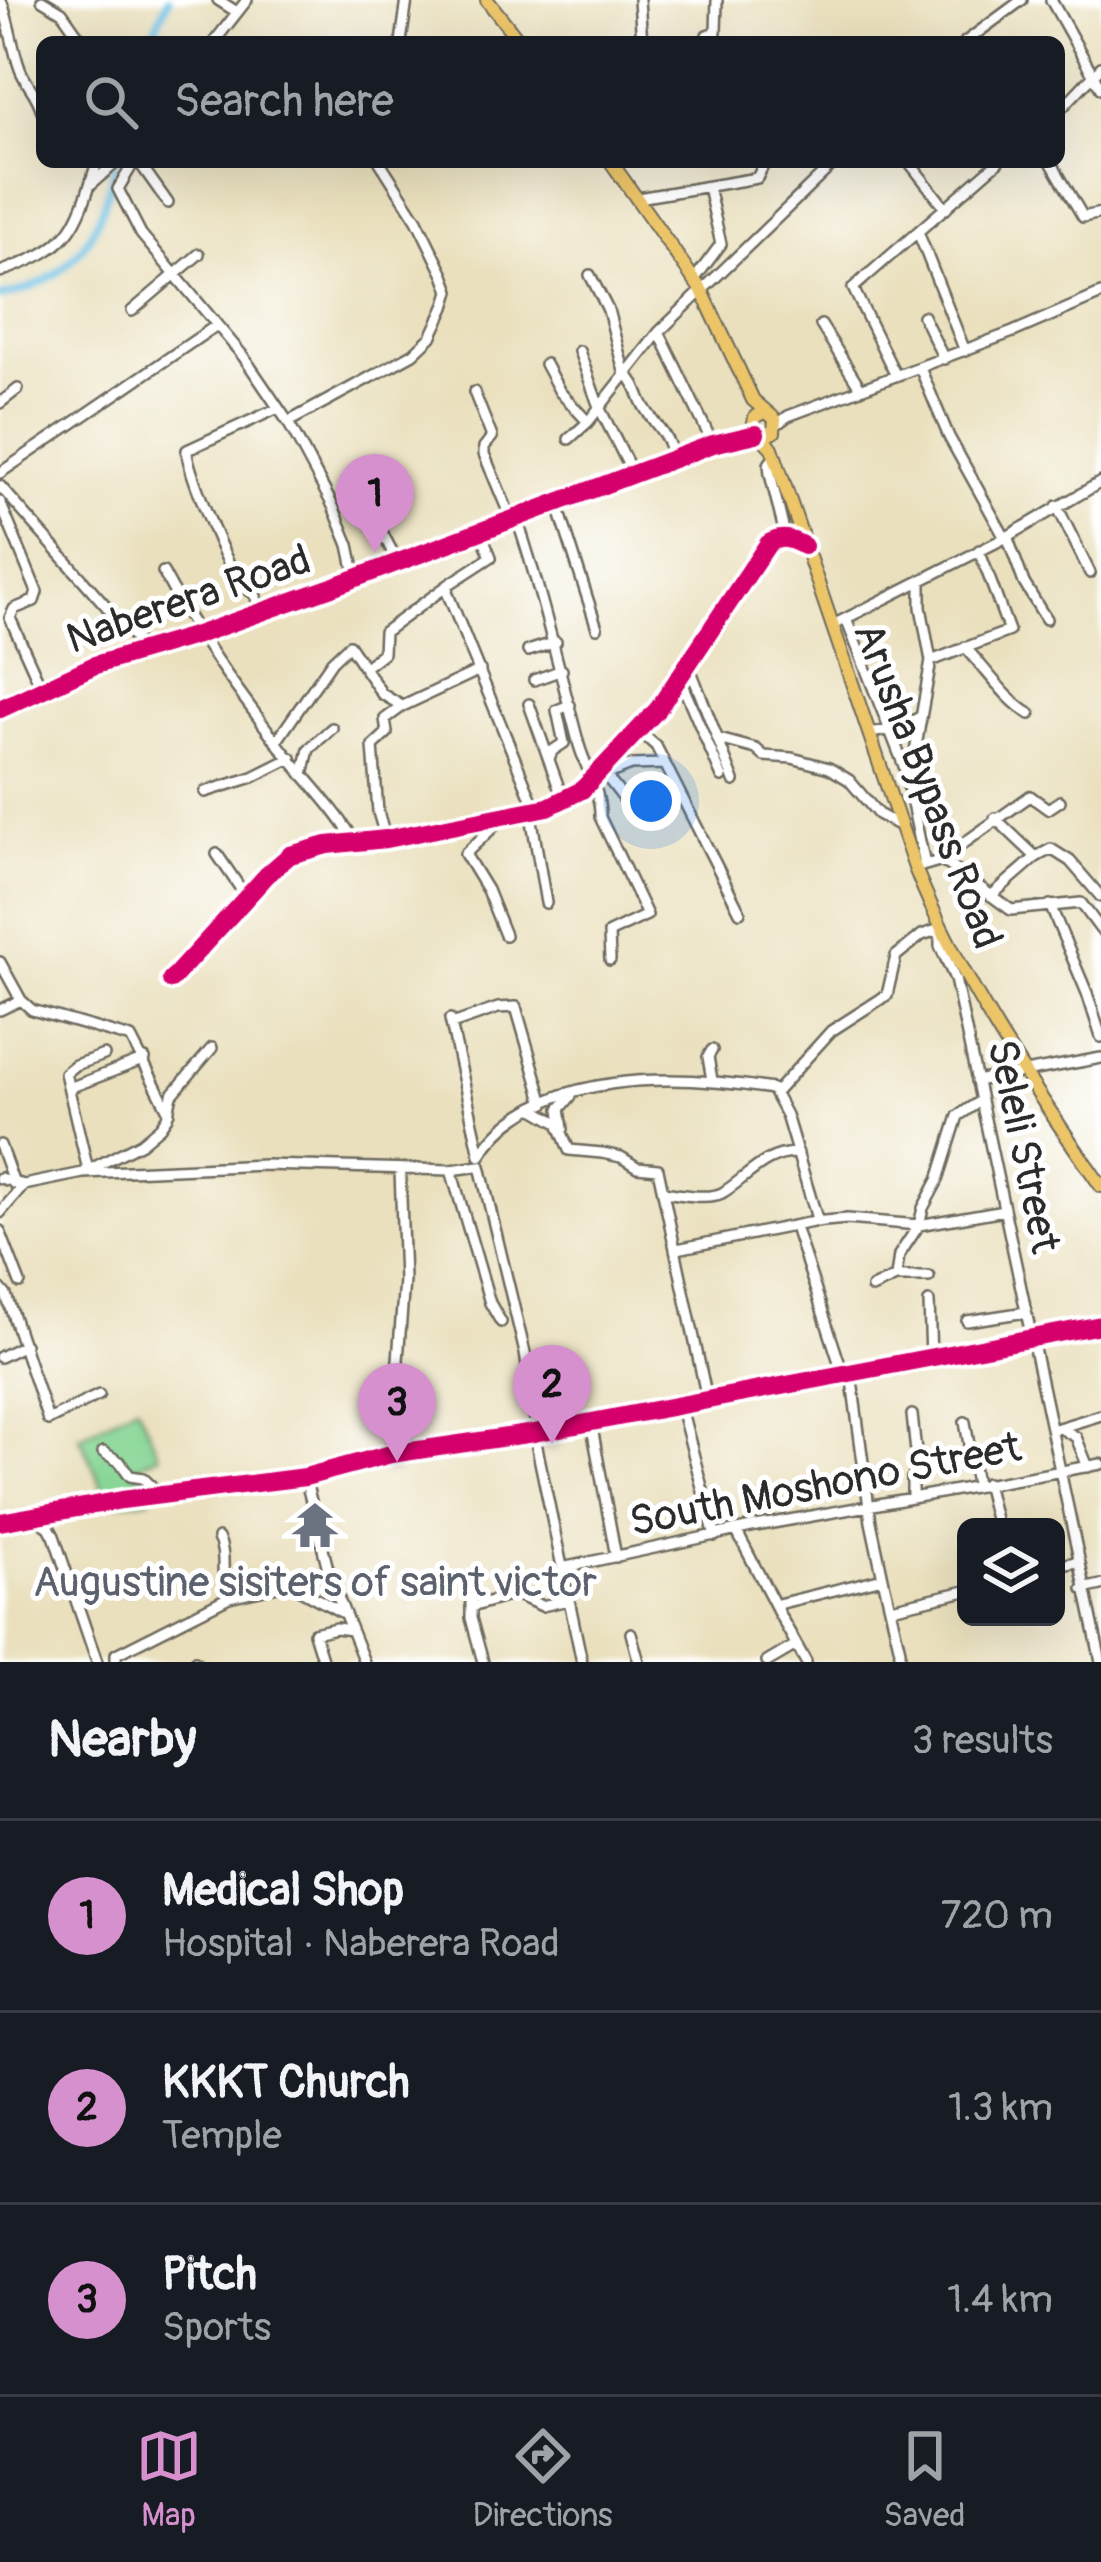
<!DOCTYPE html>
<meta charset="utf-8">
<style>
:root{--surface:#171b24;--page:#20242c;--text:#f1f3f6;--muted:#9ea1a6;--line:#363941;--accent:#d690ce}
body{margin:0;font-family:Pangolin,sans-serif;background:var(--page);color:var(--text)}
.controls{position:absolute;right:36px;bottom:36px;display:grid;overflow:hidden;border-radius:18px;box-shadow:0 12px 48px #0002}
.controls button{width:108px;height:108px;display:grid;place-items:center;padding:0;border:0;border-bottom:3px solid var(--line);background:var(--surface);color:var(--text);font:60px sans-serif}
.you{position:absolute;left:651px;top:801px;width:42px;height:42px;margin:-30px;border:9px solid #fff;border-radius:50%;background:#1a73e8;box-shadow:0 0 0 18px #1a73e833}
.badge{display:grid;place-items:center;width:78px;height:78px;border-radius:50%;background:var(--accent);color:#111;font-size:39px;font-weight:700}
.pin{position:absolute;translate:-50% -99px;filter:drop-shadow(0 3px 6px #0008)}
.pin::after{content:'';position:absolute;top:63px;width:42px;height:36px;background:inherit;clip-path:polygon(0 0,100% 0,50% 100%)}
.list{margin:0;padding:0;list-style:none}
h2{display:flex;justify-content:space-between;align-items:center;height:156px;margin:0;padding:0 48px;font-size:51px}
h2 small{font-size:39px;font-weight:400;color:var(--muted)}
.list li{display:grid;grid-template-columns:78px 1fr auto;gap:36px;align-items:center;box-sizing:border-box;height:192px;padding:0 48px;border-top:3px solid var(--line)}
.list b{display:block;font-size:45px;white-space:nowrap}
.list p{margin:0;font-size:39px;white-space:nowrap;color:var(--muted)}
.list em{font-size:39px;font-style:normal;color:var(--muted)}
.icon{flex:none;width:66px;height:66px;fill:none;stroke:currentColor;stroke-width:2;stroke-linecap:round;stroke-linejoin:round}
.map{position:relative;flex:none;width:1101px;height:1662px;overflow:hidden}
.search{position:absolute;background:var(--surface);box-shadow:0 12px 48px #0002;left:36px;right:36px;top:36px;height:132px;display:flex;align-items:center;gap:30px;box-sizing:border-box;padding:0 42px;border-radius:18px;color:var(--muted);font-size:45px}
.sheet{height:732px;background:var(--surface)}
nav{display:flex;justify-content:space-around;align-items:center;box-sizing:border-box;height:168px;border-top:3px solid var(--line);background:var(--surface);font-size:33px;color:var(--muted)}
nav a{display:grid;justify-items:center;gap:6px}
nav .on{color:var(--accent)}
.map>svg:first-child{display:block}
.green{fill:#86d594;stroke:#588060;stroke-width:3}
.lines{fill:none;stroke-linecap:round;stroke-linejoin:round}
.river{stroke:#66bfe3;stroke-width:8}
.minor-casing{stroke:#6e6a5e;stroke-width:14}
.major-casing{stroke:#6e6a5e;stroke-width:16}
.minor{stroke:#fff;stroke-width:9}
.major{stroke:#ecc569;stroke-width:12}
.cycleway-casing{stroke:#fff;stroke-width:26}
.cycleway{stroke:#d6006c;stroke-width:18}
.labels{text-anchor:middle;stroke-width:10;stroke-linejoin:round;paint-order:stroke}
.street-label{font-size:42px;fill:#2b2b2b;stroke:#fff}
.worship-label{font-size:42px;fill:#5b616d;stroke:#fff}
</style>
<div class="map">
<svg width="1101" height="1662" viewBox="0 0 1101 1662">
<rect width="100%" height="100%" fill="#fff"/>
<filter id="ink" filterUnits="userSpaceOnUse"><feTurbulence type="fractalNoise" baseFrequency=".00833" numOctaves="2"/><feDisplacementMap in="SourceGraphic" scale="24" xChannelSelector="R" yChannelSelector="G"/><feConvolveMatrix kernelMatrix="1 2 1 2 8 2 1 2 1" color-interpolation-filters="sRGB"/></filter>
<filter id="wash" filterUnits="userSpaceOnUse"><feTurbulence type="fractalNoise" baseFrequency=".004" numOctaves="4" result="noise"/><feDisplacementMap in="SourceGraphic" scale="48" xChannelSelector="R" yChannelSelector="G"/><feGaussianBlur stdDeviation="2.7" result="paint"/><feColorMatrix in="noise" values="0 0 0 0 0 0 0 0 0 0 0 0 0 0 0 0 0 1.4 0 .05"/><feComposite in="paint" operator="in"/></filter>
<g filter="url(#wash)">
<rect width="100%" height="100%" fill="#eae0bd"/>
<path class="green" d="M137,1405L159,1455L139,1465L135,1472L137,1476L142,1475L150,1499L110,1504L80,1437Z"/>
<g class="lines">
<path class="river" d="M149,42L168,0
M0,297C75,281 100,233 115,164"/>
</g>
</g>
<g filter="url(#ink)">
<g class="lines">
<defs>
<path id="minor" d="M42,0L62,12L83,42
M218,0L237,12
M639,0L642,42
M1051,0L1101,89
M2,3C10,25 12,47 20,69C26,85 38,94 42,112
M214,42L247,0
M401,42L407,0
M706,42L707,35L716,32L717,0
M965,42L1022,0
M1059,111L1101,67
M134,162L118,189L141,234L243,356L288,422L333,506L349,545L356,578
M139,162L168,203
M909,162L946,209
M1051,162L1083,217L1101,213
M90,185L117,162
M638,198L757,178L765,162
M918,232L965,351
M0,272C71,247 76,231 97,162
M590,275L608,310L625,375
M694,280L721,244L708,187
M132,311L199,254
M923,316L944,359
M821,325L861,389
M659,332L713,444
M579,351L599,407L633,474
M545,364L560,392L588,422
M920,368L949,437L1005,538
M626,374C638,385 637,395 645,408C656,427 671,436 672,460
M896,376L853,288L998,162
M474,392L492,437L484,447V454L512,521
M0,403L18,389
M288,422L413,354L431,337L445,307L450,291L444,275L417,220L380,162
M776,425L788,416L1013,332L1101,294
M569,439L588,422L659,332L835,162
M774,457L769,464L770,474L786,539
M0,473L217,325
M0,486L145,650
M0,502L37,592L34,601L14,609L10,618L42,689
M557,503L597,628
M1057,506L1090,573
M517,519C542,594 559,669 579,745C586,769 601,792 600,817L647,915L609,933L610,960
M382,532L398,563
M481,532L491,557L448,585L447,592L535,808
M1007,536L1024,583L1046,619
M163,572C196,635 236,688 278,744C303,777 332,804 354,840
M258,613L256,596C252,591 246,589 241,584C229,571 185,465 187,450L276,409
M846,619L904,766L925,865
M833,625L1005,538L1101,482
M965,647C985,668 1007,701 1030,714
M528,651L556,642
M931,661L1009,631L979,550
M688,663L734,781
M365,667L383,653L384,632L447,586
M679,677L722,777
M534,680L562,670
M529,704L564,802
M0,709L95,665L197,635L332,587L713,444L756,434
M638,730L656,746L740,912
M870,733L900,728L920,717
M719,739L756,749L764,756L792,758L829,768L849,780L878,814L902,827
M276,742L332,661L349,645L382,694L402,706
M549,759L552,751L564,743L557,710L570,705
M904,766L915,752L931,661L921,607V580
M603,772L634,812L646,814L660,807
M303,775L309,749L332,728
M605,775L631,765L664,764
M205,792L253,777L291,758
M530,809L546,903
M995,818L1036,857
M386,839L378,812L373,746L387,733L385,719L403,706L480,670
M217,854L247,898
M939,861L1030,796L1048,809L1060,801
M922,866L939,861L949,865L1011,910L1081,903L1101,930
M991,896L1036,857L1051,849L1070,861L1101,897
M1050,905L1087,993L1101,1037
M940,928V946L955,979L1101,1662
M505,935L487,890L465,854L506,815
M0,962L21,1000L32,1010L131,1038L169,1112
M171,980L267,875L290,855L327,845L386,839L548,807L582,790L658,709L768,544C781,535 791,539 804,546
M0,1010L21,1000
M450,1019L480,1155
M452,1024L498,1008L516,1007L544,1104
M712,1050L708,1057L712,1080
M976,1081L1101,1058
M69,1088L145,1059
M776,1092L831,1031L887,995L896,956L922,935L940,929
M534,1109L558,1123L569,1150L602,1153L621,1157L637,1167L658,1169L707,1399
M563,1129L560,1109L571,1096
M0,1145L14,1184
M480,1156C535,1066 683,1075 772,1089L786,1115L818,1222
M88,1170L65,1073L75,1065L104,1055
M451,1170L490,1303L501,1322
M83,1173L141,1143L160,1127L167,1117L172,1095L212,1048
M0,1178L24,1185L83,1173L265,1165L451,1170L480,1166L525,1353L537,1433
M664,1192C679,1194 708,1200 722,1193C747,1178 765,1152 798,1153
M0,1213L24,1185
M795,1227L843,1374
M0,1231L20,1283
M677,1249L813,1222L847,1219L919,1225L1004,1210
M896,1277H929
M0,1288L6,1295L48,1420L99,1395
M872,1288L896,1277L899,1255L919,1225L923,1208L938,1180L958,1116L980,1101
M929,1302L931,1357
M967,1321L1026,1312
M0,1357L24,1345
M851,1373L871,1522L883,1578
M680,1404L715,1536
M591,1422L616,1557
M965,1422L976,1484
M1062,1429L1076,1437L1088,1467
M1052,1430L1101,1415
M534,1433L582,1662
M103,1452L120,1462L130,1476L143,1478L163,1497
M391,1454L404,1280L400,1170
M305,1477L330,1577L364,1662
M986,1483L997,1527
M912,1497V1478L918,1471L912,1415
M33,1517L49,1527L54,1536L97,1662
M0,1522L122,1500L305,1477L391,1454L534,1433L1101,1325
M736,1530L776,1607
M218,1538C228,1556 218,1575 229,1597
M1056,1566L1077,1562
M562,1568L756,1526L1101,1464
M1083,1589L1101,1585
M471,1593V1618L483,1662
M471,1607L515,1594L542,1606L568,1600
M891,1608L966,1591
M631,1633L639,1662
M195,1661L196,1662
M116,1662V1654L229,1597L282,1585L293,1586L345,1614
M323,1662L314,1633L336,1628L351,1630
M767,1662L796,1645
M806,1662L777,1610L778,1604L883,1578L900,1650L899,1662"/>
<path id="major" d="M487,0L520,42
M611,162L702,291L753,400L775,419L774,432L763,437
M765,412L755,417L753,428L772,448L915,868C961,983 1031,1085 1101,1186"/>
</defs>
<use href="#minor" class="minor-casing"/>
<use href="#major" class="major-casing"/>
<use href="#minor" class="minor"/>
<use href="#major" class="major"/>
<defs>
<path id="cycleway" d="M0,709L95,665L197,635L332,587L713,444L756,434
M171,980L267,875L290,855L327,845L386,839L548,807L582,790L658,709L768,544C781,535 791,539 804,546
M0,1522L122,1500L305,1477L391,1454L534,1433L1101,1325"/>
</defs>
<use href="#cycleway" class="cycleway-casing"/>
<use href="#cycleway" class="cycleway"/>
</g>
</g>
<defs>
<symbol id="temple-bare" viewBox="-9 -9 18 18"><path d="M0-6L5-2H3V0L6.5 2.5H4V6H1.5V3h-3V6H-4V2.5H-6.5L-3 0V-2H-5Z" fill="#6b7280" stroke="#fff" stroke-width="2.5" paint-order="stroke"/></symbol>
</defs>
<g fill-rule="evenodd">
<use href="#temple-bare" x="282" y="1492" width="66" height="66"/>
</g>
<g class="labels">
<g class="street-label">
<text transform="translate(188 598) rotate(-19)" y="15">Naberera Road</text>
<text transform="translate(929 785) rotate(69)" y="15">Arusha Bypass Road</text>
<text transform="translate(1025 1146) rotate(78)" y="15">Seleli Street</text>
<text transform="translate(825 1483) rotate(-11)" y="15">South Moshono Street</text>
</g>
<g class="worship-label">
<text x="315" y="1596">Augustine sisiters of saint victor</text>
</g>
</g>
</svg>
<div class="controls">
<button><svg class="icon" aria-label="layers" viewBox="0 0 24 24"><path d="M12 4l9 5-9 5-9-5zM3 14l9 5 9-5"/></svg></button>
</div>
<div class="you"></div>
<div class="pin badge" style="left:375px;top:553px">1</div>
<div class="pin badge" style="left:552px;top:1444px">2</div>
<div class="pin badge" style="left:397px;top:1462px">3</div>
<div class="search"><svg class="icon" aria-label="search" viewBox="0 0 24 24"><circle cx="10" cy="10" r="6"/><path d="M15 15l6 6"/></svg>Search here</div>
</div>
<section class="sheet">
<h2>Nearby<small>3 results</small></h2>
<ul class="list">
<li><span class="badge">1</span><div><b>Medical Shop</b><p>Hospital · Naberera Road</p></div><em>720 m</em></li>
<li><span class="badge">2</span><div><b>KKKT Church</b><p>Temple</p></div><em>1.3 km</em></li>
<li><span class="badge">3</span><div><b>Pitch</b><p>Sports</p></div><em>1.4 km</em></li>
</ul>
</section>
<nav>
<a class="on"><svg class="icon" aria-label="map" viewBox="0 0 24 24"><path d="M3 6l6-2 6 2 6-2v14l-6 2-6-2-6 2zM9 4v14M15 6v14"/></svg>Map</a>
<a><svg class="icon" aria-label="directions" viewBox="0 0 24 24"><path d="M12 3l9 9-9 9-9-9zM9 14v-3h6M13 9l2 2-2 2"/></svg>Directions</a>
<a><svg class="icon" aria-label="saved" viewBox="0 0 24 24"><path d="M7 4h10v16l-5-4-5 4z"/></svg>Saved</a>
</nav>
